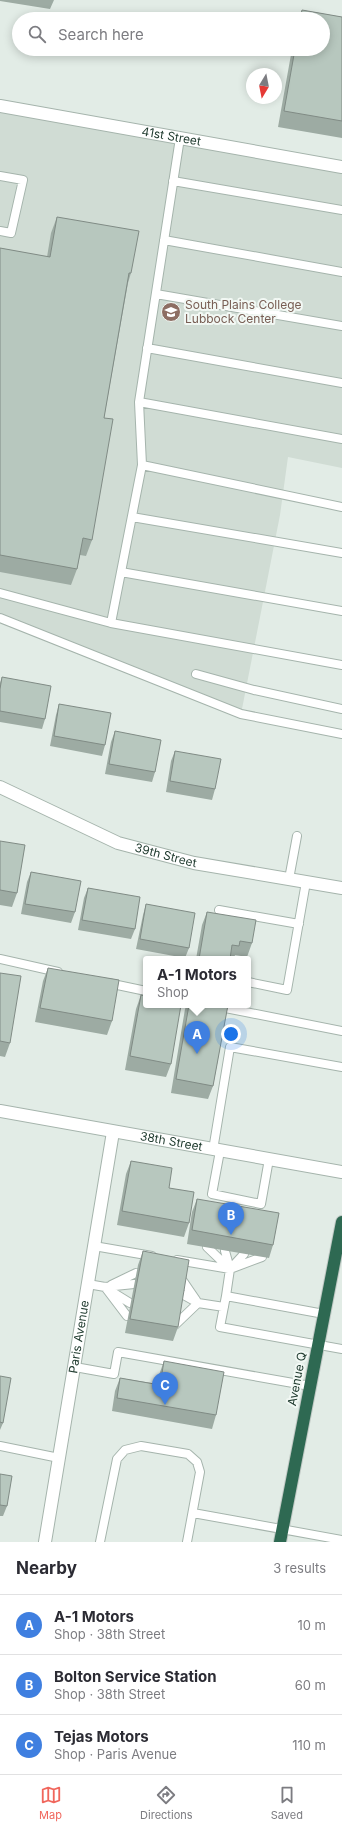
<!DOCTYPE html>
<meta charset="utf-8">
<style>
:root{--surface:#fff;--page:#f7f7f7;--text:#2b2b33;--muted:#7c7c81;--line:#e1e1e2;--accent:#f0665c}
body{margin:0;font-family:Inter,sans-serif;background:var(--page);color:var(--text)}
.compass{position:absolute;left:246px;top:68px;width:36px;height:36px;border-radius:50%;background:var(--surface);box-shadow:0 2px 10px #0003;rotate:190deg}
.you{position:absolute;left:231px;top:1034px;width:14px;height:14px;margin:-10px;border:3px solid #fff;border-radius:50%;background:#1a73e8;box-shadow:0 0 0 6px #1a73e833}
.badge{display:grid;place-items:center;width:26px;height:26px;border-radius:50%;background:var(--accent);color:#fff;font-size:13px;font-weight:700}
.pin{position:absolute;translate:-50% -33px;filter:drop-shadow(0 1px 2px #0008)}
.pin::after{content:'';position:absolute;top:21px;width:14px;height:12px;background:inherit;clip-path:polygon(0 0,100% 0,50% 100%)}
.popup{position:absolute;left:143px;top:956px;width:108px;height:52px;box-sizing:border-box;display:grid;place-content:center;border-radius:4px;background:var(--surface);filter:drop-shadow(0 1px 3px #0005);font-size:13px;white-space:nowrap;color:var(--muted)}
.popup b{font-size:15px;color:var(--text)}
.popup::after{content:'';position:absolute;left:50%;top:100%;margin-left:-8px;border:8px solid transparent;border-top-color:var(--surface)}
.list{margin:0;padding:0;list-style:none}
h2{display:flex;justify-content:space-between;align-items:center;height:52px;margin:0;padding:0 16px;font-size:17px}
h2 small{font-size:13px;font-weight:400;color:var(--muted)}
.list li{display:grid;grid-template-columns:26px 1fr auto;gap:12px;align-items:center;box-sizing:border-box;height:60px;padding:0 16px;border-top:1px solid var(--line)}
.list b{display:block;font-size:15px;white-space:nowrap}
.list p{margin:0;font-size:13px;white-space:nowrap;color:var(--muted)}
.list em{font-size:13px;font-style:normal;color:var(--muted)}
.icon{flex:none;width:22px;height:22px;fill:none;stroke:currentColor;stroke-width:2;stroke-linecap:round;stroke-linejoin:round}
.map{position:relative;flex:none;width:342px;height:1542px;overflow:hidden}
.search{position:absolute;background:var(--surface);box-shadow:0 2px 10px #0003;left:12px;right:12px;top:12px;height:44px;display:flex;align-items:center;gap:10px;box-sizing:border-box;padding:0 14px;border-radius:22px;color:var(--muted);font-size:15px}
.sheet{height:232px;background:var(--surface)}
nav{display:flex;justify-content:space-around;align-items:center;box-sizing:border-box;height:56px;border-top:1px solid var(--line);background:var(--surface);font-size:11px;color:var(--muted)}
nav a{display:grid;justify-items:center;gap:2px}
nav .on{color:var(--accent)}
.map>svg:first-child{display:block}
.built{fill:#d0dcd4}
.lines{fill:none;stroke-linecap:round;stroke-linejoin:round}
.lane-casing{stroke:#a5b4ac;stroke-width:10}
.street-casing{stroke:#a5b4ac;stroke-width:14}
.highway-casing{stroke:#c1c9c5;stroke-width:14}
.lane{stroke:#fff;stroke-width:8}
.street{stroke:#fff;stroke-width:12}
.highway{stroke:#2e6952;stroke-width:12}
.wall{fill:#9daba3}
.building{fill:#b7c7be;stroke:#808b85}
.labels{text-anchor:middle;stroke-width:4;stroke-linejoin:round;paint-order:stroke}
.street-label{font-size:12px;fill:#223d31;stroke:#f2f8f4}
.education-label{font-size:12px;fill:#785e54;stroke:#f2f8f4;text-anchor:start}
</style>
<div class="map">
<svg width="342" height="1542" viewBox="0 0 342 1542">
<rect width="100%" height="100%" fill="#e2ece6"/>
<path class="built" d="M0,106L342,167V468L288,457L280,515L241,714L0,618Z"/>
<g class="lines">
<defs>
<path id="lane" d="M180,138L139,402L142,465L342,507
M0,176L23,180L11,233L0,231
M173,181L342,210
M164,240L342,272
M156,294L342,326
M147,348L342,383
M139,402L342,439
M142,465L111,623L342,665
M132,517L342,553
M121,572L342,611
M0,593L111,623
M0,618L241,714L342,734
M196,674L254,690L342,709
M289,879L297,836
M219,910L299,924
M0,959L58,972
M248,982L287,990L306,882
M108,983L146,991
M210,1005L342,1031
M213,1150L230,1047L342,1067
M220,1151L212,1194L261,1204L269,1159
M94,1246L152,1256
M207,1247L230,1269
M225,1251L230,1269L226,1296L324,1314
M177,1260L230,1269L262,1257
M232,1267L244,1254
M183,1281L196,1300
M88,1284L105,1287L134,1284
M111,1285L136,1273
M105,1287L127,1316
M109,1290L130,1303
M180,1293L198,1303L224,1307
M226,1296L220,1327L342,1349
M175,1325L198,1303
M75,1367L114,1374L118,1352L310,1386
M0,1446L59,1458
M193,1513L342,1540
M100,1542L117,1459L125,1450L141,1446L188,1454L197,1462L200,1472L187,1542"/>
<g id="street">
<path id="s1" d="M0,106L342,167"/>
<path id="s2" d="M0,787L118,843L194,863L342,888"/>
<path id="s3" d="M0,1111L342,1172"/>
<path id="s4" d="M45,1542L113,1132"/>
</g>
<path id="highway" d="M280,1542L342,1222"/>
</defs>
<use href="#lane" class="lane-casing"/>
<use href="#street" class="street-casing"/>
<use href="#highway" class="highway-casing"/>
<use href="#lane" class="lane"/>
<use href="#street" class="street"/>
<use href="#highway" class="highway"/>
</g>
<path class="wall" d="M0,0H54L50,9L0,1Z
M302,10L342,17V138L278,127L292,49H323V19H298Z
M57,217L131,273L128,283L104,418L92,540L86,556L80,555L77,569L71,585L0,572V248L47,257L51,233Z
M2,677L45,719L42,729L0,722V683Z
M59,704L105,745L102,756L50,746L56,715Z
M115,731L155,772L152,782L105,774L111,742Z
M175,751L215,789L212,800L166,792L171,761Z
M0,841L17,893L12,907L0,905Z
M31,872L75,912L71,923L21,914L27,882Z
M88,888L135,929L131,939L78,930L84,898Z
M146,904L189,948L185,958L136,949L143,915Z
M207,912L252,943L247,957L235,955L234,959H196L202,925Z
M48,968L112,1021L107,1035L35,1022L43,981Z
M0,973L10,1043L5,1057L0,1056Z
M141,995L171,1064L166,1077L125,1070L136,1009Z
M187,1005H228L213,1086L208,1099L171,1093L185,1009Z
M131,1161L169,1188L189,1223L184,1237L117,1225L126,1174Z
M197,1199L273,1245L269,1258L187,1244L192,1212Z
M143,1251L178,1327L173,1341L125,1333L138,1265Z
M164,1361L216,1415L212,1429L112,1411L115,1391L120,1378L158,1384L159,1375Z
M0,1376L3,1423L0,1430Z
M0,1474L7,1506L3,1516H0Z"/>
<path class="building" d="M302,10L342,17V121L284,111L295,49H323V19H300Z
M57,217L139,231L131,273H129L104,418L113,419L92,540L83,538L77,569L0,555V248L50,257Z
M2,677L51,686L45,719L0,711V689Z
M59,704L111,713L105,745L54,736Z
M115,731L161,740L155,772L109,764Z
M175,751L221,759L215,789L170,781Z
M0,841L25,845L17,893L0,890Z
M31,872L81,881L75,912L25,904Z
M88,888L140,897L135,929L82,920Z
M146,904L195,913L189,948L140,939Z
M207,912L256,920L252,943L240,941L239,946L232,945L230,959H199Z
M48,968L119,980L112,1021L40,1008Z
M0,973L21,976L10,1043L0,1041Z
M141,995L146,996V1005H181L171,1064L130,1056Z
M189,1005H228L213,1086L176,1079Z
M131,1161L172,1168L169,1188L194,1192L189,1223L122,1211Z
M197,1199L279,1213L273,1245L192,1230Z
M143,1251L189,1260L178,1327L130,1319Z
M164,1361L224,1372L216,1415L117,1398L120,1378L160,1385Z
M0,1376L11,1378L3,1423L0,1422Z
M0,1474L12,1476L7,1506L0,1505Z"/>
<defs>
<symbol id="university-disc" viewBox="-11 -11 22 22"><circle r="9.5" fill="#8d6e63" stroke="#f2f8f4"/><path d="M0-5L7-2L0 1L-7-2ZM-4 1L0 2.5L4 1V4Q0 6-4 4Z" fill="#fff"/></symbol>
</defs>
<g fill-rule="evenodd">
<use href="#university-disc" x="160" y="301" width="22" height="22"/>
</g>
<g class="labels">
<g class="street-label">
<text dy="4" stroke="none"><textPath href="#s1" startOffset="174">41st Street</textPath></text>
<text dy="4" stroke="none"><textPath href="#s2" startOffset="180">39th Street</textPath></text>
<text dy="4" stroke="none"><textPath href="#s3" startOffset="174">38th Street</textPath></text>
<text dy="4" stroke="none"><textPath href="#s4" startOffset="208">Paris Avenue</textPath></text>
<text transform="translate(297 1379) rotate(-79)" y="4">Avenue Q</text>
</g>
<g class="education-label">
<text x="185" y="309">South Plains College<tspan x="185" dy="14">Lubbock Center</tspan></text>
</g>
</g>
</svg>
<svg class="compass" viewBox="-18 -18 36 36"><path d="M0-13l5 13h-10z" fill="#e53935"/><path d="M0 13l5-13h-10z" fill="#7c7c81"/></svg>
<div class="you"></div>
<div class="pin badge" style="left:197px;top:1054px;background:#3f7fe0">A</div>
<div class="popup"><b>A-1 Motors</b>Shop</div>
<div class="pin badge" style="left:231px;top:1235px;background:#3f7fe0">B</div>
<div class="pin badge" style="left:165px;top:1405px;background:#3f7fe0">C</div>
<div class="search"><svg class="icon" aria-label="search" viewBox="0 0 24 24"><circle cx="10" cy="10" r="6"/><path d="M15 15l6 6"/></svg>Search here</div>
</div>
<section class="sheet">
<h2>Nearby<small>3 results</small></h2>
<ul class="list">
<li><span class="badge" style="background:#3f7fe0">A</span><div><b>A-1 Motors</b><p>Shop · 38th Street</p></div><em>10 m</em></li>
<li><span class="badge" style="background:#3f7fe0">B</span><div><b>Bolton Service Station</b><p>Shop · 38th Street</p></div><em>60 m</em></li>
<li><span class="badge" style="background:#3f7fe0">C</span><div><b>Tejas Motors</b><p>Shop · Paris Avenue</p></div><em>110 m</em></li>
</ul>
</section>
<nav>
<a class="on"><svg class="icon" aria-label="map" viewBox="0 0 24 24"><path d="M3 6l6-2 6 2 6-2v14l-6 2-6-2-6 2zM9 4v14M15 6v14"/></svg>Map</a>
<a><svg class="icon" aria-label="directions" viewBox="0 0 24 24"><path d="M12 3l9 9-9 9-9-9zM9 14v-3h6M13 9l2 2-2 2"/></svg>Directions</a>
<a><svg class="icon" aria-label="saved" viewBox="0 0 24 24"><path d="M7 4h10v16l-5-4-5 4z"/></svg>Saved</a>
</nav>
